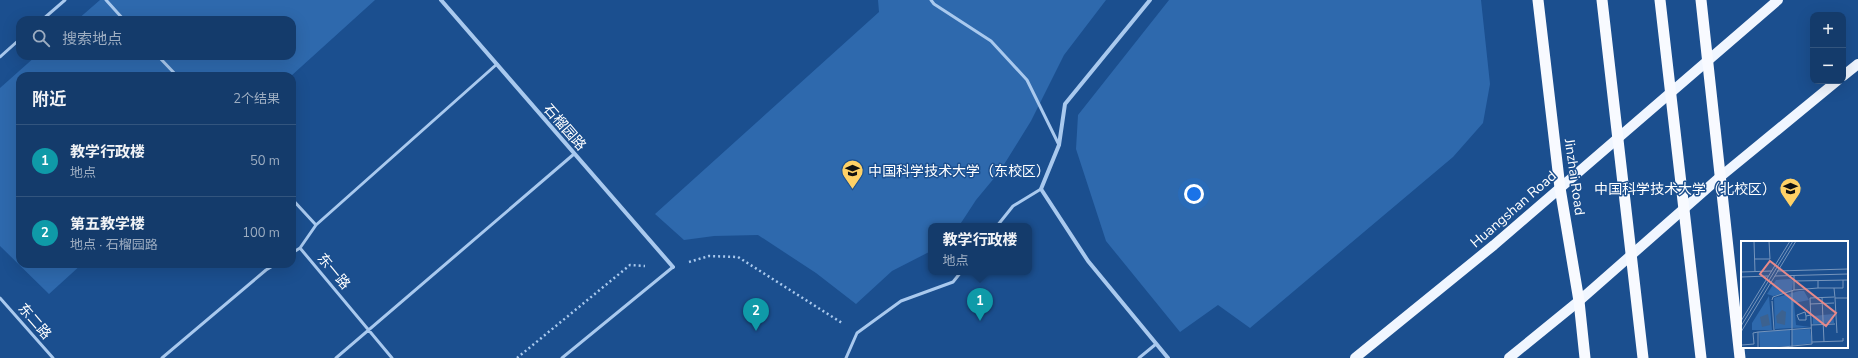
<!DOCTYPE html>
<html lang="zh">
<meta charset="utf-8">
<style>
:root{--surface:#143b6b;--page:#214673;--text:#f1f3f6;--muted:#9dadc1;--line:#33557e;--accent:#bca0f2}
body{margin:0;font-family:"Nunito Sans","Noto Sans SC",sans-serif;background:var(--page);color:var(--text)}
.controls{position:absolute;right:12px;top:12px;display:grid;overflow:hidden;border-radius:8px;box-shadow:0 4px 16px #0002}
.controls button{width:36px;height:36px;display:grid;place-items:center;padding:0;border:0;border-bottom:1px solid var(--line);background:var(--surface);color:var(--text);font:20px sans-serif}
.you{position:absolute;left:1194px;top:194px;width:14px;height:14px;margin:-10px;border:3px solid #fff;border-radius:50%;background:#1a73e8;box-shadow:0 0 0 6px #1a73e833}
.badge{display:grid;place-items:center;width:26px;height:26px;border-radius:50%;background:var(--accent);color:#fff;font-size:13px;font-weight:700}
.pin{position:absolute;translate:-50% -33px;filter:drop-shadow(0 1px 2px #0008)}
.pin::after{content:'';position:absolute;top:21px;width:14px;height:12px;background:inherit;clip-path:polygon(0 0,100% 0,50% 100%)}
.popup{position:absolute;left:928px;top:223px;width:104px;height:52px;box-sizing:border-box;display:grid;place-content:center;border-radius:8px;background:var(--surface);filter:drop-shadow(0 1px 3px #0005);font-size:13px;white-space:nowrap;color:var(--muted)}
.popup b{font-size:15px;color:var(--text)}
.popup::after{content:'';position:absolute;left:50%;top:100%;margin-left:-8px;border:8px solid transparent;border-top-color:var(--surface)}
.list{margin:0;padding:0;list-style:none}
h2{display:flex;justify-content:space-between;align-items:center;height:52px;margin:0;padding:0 16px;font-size:17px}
h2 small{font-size:13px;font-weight:400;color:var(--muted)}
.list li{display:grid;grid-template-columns:26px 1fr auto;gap:12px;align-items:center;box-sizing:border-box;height:72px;padding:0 16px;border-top:1px solid var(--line)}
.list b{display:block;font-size:15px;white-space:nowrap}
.list p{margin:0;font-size:13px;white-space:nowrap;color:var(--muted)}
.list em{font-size:13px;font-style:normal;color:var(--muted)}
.icon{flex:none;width:22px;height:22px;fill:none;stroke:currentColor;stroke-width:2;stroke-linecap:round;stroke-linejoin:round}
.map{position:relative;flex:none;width:1858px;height:358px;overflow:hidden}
.search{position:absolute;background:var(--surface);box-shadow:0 4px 16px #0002;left:16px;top:16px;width:280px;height:44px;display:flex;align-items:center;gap:10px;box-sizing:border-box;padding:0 14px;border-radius:12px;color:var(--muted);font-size:15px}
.panel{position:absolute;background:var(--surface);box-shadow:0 4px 16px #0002;left:16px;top:72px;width:280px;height:196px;border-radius:12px}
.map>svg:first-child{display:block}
.green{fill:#2e69ad}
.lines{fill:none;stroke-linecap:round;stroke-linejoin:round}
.path{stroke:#a9c9ee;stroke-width:2.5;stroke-dasharray:2 3;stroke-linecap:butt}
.service{stroke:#a9c9ee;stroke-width:3}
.minor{stroke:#a9c9ee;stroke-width:4}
.primary{stroke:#f0f6ff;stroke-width:10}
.trunk{stroke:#f8faff;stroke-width:11}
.trunk-bridge{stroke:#f8faff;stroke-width:11}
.labels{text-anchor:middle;stroke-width:3;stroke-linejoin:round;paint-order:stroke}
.street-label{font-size:14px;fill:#fff;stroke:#1b4f8f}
.poi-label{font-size:14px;fill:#fff;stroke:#1b4f8f;text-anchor:start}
.inset-road{fill:none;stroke:#7695bc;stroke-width:1}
.view{fill:#e88989;fill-opacity:0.15;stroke:#e88989;stroke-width:2}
.inset-edge{fill:none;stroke:#fff;stroke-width:2}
</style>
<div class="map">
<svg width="1858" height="358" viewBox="0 0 1858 358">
<rect width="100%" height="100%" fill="#1b4f8f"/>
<path class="green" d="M100,0H375L291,76H20V264H82L49,294L0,246V88L36,56H292V20H77Z
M878,0H1106L1064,55L1031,121L1000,171L976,200L959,226H931V251L892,271L856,304L816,273L758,235L714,236L684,240L655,214L879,12Z
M1169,0H1481L1490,84L1483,123L1453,157L1250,328L1218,305L1180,332L1106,241L1076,149L1078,115Z"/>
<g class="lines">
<path class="path" d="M689,262L709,256L738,257L842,323
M517,358L630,265L645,266"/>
<path class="service" d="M106,0L124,20
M931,0L934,4L991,41L1027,80L1059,145
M42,20L65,0
M158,56L177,76
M0,57L20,39
M292,199L316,225L300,248L392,358
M316,225L497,64
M997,226L1013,206L1041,189
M292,253L300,248
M0,298L53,358
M162,358L266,270L276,264
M336,358L574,154
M562,358L673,267
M846,358L857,333L901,301L953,282L961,272
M1139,358L1156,344"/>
<path class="minor" d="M441,0L673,267
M1150,0L1065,104L1059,145L1041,189L1088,261L1168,358"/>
<path class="primary" d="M1843,76L1858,64
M1355,358L1494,245L1778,0
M1509,358L1579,301L1720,177L1837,81"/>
<path class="trunk" d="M1538,0L1560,188L1579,301L1585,358
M1701,0L1740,358"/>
<path class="trunk-bridge" d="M1602,0L1643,358
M1660,0L1701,358"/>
</g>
<defs>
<symbol id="university-pin" viewBox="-11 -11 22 30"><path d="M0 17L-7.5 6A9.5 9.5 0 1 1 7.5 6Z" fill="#ffd166" stroke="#1b4f8f"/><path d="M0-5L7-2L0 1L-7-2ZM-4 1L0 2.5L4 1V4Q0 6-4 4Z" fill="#111"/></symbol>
</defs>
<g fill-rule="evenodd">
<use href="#university-pin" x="840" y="158" width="25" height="34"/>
<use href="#university-pin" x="1778" y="176" width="25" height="34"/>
</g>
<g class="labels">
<g class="street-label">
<text transform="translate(565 127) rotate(49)" y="5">石榴园路</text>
<text transform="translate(1575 177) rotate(82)" y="5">Jinzhai Road</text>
<text transform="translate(1513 209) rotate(-41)" y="5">Huangshan Road</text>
<text transform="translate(334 271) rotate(50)" y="5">东一路</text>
<text transform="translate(35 321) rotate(49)" y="5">东二路</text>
</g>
<g class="poi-label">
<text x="868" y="176">中国科学技术大学（东校区）</text>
<text x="1776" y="194" text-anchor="end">中国科学技术大学（北校区）</text>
</g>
</g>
<g transform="translate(1741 241)">
<rect width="107" height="107" fill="#1b4f8f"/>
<path d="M50,38L52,40L51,50L32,55L26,53L35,39ZM58,50H63L68,59L53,62L55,84L69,86L34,88L33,57ZM28,55L31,89H11V82ZM92,73L93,82L72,83V75ZM69,88L71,102L51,105V89ZM49,89V105L19,107L18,91Z" fill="#2e69ad"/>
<path d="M41,69L45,71L44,84L36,82L35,75ZM27,73L29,84L21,86L19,76Z" fill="#3c6290"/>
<path class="inset-road" d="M13,0L14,31M13,18H29L28,0M36,30L107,28M0,31L31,30M34,35L107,33M0,36L27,35M53,40L107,39M77,40V47H102V39M93,47L94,57H107M53,49L77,47M81,56L83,101M94,57L96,92M31,59L32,56L53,49V34M31,60L33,89M69,63L93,62M65,75L64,71L56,74L58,79H65V75L70,74M0,80L49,0M70,84L94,83M0,85L52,0M0,91L55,0M17,91V107M71,101L102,100V97M71,103L69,57L93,56M1,104L13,103L12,92L17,91L70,87M33,107L71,103M51,107V50"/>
<path class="view" d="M29,20L95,72L85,85L19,33Z"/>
<rect width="107" height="107" class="inset-edge"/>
</g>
</svg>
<div class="controls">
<button>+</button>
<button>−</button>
</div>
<div class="you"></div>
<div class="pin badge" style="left:980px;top:321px;background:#0f9aa8">1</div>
<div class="popup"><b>教学行政楼</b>地点</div>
<div class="pin badge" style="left:756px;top:331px;background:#0f9aa8">2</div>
<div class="search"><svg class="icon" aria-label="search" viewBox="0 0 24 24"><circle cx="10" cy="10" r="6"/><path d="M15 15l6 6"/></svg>搜索地点</div>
<section class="panel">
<h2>附近<small>2个结果</small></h2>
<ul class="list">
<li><span class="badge" style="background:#0f9aa8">1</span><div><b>教学行政楼</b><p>地点</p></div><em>50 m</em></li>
<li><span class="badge" style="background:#0f9aa8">2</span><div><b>第五教学楼</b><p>地点 · 石榴园路</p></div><em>100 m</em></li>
</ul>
</section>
</div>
